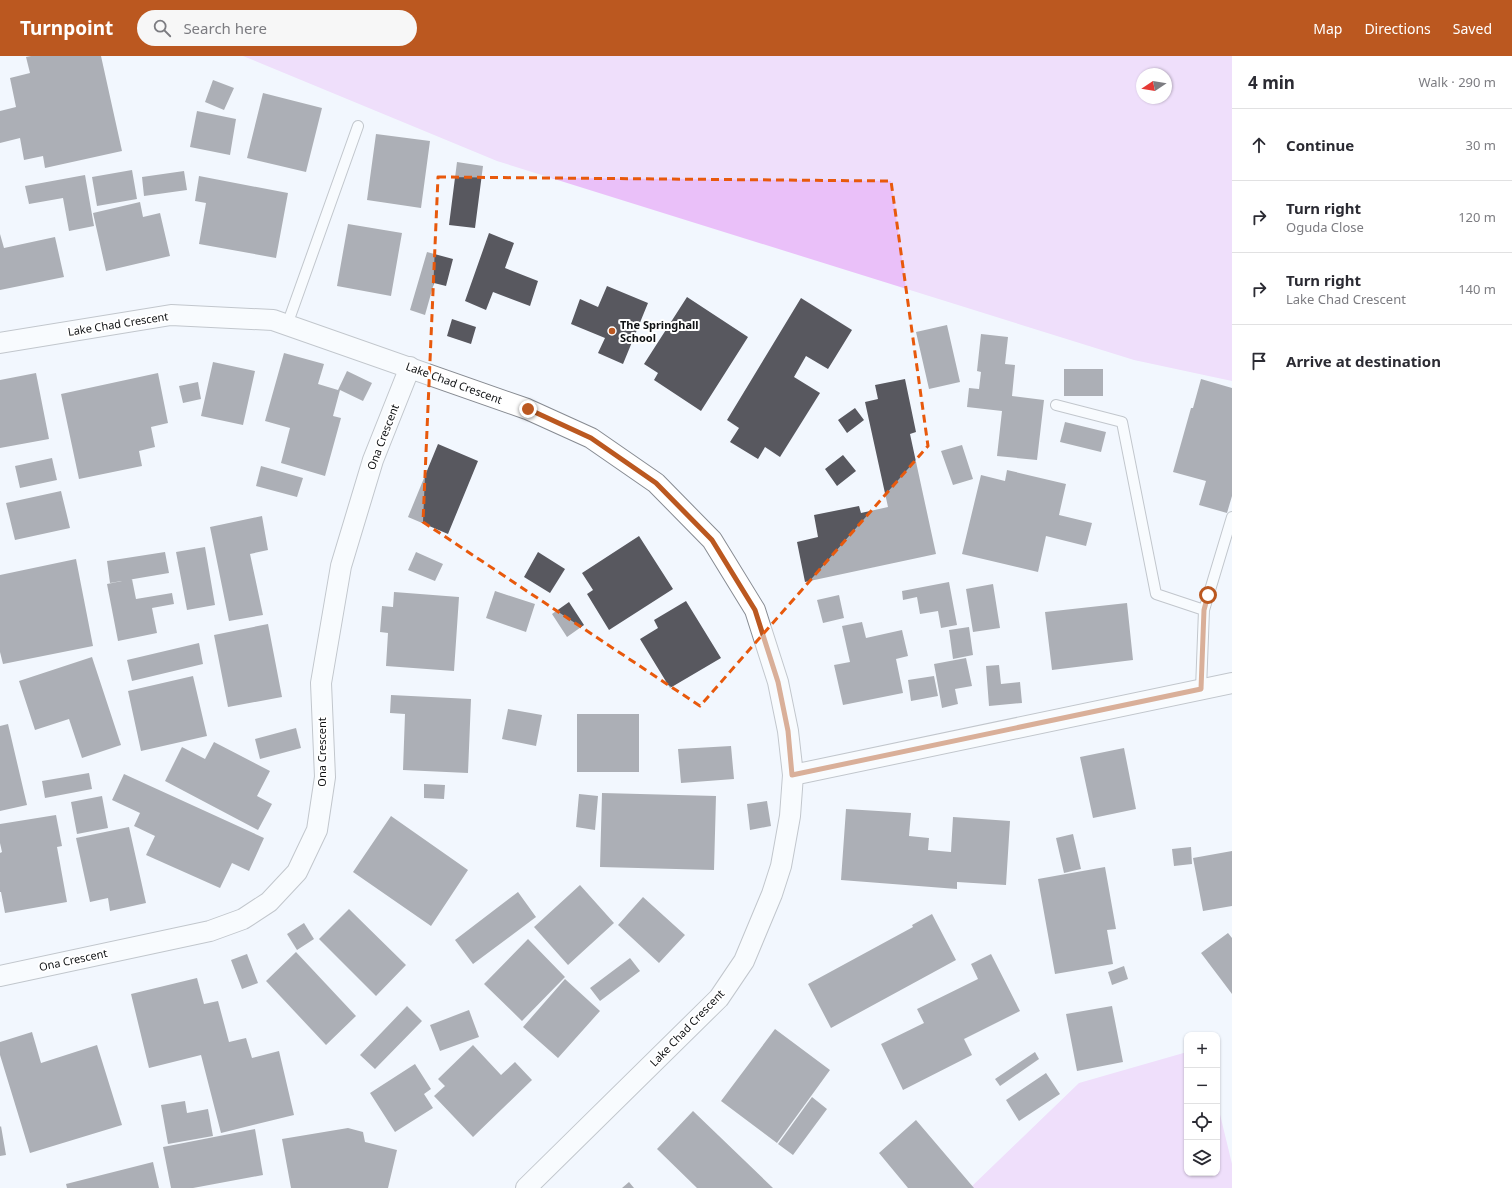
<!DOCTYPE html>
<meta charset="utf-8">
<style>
:root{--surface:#fff;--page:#f7f7f7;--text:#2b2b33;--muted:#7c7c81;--line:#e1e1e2;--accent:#bb5820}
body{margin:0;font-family:"Noto Sans",sans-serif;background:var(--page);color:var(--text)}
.controls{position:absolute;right:12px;bottom:12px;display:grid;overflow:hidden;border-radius:8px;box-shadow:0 1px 3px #0004}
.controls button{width:36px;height:36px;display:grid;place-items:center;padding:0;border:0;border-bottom:1px solid var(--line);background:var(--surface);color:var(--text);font:20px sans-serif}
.compass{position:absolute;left:1136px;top:12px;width:36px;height:36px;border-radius:50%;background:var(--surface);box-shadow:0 1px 3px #0004;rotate:258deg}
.stop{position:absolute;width:12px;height:12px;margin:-9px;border:3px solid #bb5820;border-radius:50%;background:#fff}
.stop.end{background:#bb5820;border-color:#fff;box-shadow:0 1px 4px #0008}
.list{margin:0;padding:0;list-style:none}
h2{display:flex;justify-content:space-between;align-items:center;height:52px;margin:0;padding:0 16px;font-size:17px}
h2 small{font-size:13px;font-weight:400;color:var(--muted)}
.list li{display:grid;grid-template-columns:26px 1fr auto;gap:12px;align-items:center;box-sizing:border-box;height:72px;padding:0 16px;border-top:1px solid var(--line)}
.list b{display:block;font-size:15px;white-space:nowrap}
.list p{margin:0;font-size:13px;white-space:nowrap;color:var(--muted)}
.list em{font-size:13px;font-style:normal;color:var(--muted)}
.icon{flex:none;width:22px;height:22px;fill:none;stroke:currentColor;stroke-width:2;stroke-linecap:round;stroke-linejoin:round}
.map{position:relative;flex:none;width:1232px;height:1132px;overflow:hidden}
header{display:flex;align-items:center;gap:24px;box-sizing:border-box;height:56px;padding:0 20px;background:var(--accent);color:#fff}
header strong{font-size:19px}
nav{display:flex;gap:22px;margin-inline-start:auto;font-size:14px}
.search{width:280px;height:36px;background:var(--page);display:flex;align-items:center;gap:10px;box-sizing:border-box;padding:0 14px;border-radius:22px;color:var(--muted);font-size:15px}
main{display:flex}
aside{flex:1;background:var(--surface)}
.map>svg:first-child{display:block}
.green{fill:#eac0f9;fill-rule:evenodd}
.building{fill:#58585f}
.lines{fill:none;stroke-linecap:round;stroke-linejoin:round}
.lane-casing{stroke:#878b92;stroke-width:12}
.street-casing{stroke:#878b92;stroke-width:22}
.lane{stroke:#fff;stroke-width:10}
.street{stroke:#fff;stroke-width:20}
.route{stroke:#bb5820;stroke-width:5}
.marked{fill:none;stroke:#e8590c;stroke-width:3;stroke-dasharray:8 5;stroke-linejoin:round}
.poi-dot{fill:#bb5820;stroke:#fff;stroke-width:1.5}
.labels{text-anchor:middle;stroke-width:4;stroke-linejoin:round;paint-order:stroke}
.street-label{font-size:11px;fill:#0f1113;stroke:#fff}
.poi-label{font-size:11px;font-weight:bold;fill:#0f1113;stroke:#fff;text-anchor:start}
</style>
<header>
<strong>Turnpoint</strong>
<div class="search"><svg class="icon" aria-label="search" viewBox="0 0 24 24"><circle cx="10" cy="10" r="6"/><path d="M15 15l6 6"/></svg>Search here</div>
<nav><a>Map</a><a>Directions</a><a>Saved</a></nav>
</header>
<main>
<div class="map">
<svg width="1232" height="1132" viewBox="0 0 1232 1132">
<rect width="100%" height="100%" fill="#f2f7fe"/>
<path class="green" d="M243,0H1232V325L1134,304L497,105ZM1142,18H1166V42H1142Z
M1187,996V1117H1217V1046L1232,1108V1132H970L1079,1027Z"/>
<path class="building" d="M31,0H101L122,95L45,112L43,100L24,104L20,82L0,87V55L16,51L10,22L30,17L26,1Z
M213,24L234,32L224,54L205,46Z
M263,37L322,52L306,116L247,102Z
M197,55L236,63L230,99L190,91Z
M376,78L430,85L421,152L367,144Z
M457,106L483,110L475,172L449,169Z
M132,114L137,143L97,150L92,121Z
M184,115L187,134L144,140L142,121Z
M85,119L94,170L69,175L63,142L29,148L25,130Z
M199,120L288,137L276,202L199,188L206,147L195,145Z
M140,146L143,161L160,157L170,200L106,215L93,157Z
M348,168L402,177L391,240L337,230Z
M489,177L514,187L505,212L538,225L530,250L493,236L486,254L465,245Z
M0,178L4,192L55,181L64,221L0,234Z
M427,196L453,203L446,230L434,227L425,259L410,254Z
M607,230L648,247L623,308L598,297L605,282L571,268L580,243L598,251Z
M687,241L748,281L701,355L654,324L658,317L644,308Z
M801,242L852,274L828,313L806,300L794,321L820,337L780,401L765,391L758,403L730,386L739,372L727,364Z
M452,263L476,271L471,288L447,280Z
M947,269L960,326L929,333L916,276Z
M981,278L1008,281L1005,308L1015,309L1012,340L1044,344L1037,404L997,400L1002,355L967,351L969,332L979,333L981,316L977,315Z
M284,297L324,308L318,328L338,334L347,315L372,327L363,345L340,334L333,360L341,362L325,420L281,407L290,372L265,365Z
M213,306L255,315L243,369L201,360Z
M1064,313H1103V340H1064Z
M36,317L49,383L0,392V324Z
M158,317L168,367L151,371L155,391L139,395L142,410L79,423L61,338Z
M905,323L916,376L910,378L936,498L805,526L797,486L818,481L814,459L859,450L861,457L888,451L865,346L878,343L875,329Z
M1201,323L1232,332V440L1227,457L1199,449L1206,425L1173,416L1191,352H1193Z
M198,326L201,343L183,347L179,330Z
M855,352L864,364L847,377L838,364Z
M1065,366L1106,376L1101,396L1060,386Z
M438,388L478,405L448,478L408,461Z
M962,389L973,423L953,429L941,395Z
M843,399L856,415L837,430L825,413Z
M52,402L57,424L20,432L15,410Z
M261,410L303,422L297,441L256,430Z
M1007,414L1066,428L1059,459L1092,467L1086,490L1046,480L1038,516L962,498L981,419L1005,425Z
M61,435L70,472L15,484L6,447Z
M262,460L268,494L250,498L263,559L229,565L210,471Z
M639,480L673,533L609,574L587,538L593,534L582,517Z
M205,491L215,549L187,554L176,496Z
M165,496L169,517L110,527L107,505Z
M416,496L443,508L435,525L408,514Z
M538,496L565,513L550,537L524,521Z
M76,503L93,590L3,608L0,596V519Z
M132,523L136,543L172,537L174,548L152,552L157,577L118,585L107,528Z
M949,526L957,569L941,572L938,555L920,558L917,541L903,544L902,535Z
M993,528L1000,572L973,576L966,533Z
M495,535L535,548L526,576L486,562Z
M394,536L459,541L454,615L386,610L388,577L380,576L382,550L393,551Z
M839,539L844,562L823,567L817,544Z
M686,545L721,602L670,632L640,583L658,572L654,564Z
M569,546L584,569L567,581L552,558Z
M1127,547L1133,604L1052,614L1045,556Z
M862,566L866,582L902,574L908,600L896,603L903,637L843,649L834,609L850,606L842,570Z
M268,568L282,641L228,651L214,579Z
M969,571L973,599L953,603L949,574Z
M199,587L203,608L132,625L127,604Z
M92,601L121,689L82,702L69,663L35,674L19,625Z
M966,602L972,630L955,633L958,648L942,652L934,608Z
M999,609L1001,628L1020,626L1022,647L989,650L986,610Z
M193,620L207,680L141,695L128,635Z
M934,620L938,640L911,645L908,624Z
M391,639L471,643L468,717L403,714L405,658L390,657Z
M508,653L542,659L536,690L502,683Z
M577,658H639V716H577Z
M8,668L27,749L0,755V670Z
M296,672L301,692L260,703L255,683Z
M214,686L270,715L257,740L272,748L258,774L165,725L182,691L205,703Z
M731,690L734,723L681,727L678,693Z
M1124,692L1136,753L1093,762L1080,701Z
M89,717L92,733L45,742L42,725Z
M124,718L264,782L249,815L232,807L220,832L146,799L155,780L134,770L140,757L112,744Z
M424,728L445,729L444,743L424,742Z
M602,737L716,740L714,814L600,811Z
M579,738L598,740L595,774L576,771Z
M102,740L108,772L77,778L71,746Z
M767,745L771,770L750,774L747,748Z
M846,753L911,757L909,780L929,782L928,794L951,796L953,761L1010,765L1006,829L957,826V833L841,824Z
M56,759L62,790L57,791L67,846L5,857L1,836H0V797L2,796L0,787V768Z
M391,760L468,814L431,870L353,816Z
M129,771L146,847L110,855L108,842L90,846L76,782Z
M1073,778L1081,813L1064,817L1056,782Z
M1191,791L1192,808L1174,810L1172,793Z
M1232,795V850L1203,855L1193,802Z
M1105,811L1116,873L1107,874L1113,908L1055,918L1038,823Z
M580,829L614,867L568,909L534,871Z
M518,836L536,861L473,908L455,884Z
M643,841L685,879L659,907L618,869Z
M349,853L406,909L376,940L319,883Z
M932,858L956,904L831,972L808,928L913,871L912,869Z
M304,867L314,883L297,894L287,878Z
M1228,877L1232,882V938L1201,897Z
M528,883L565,921L522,965L484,928Z
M296,896L356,960L326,989L266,925Z
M247,898L258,927L242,933L231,904Z
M991,898L1020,955L964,983L972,999L903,1034L881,988L924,967L917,953L978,923L971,908Z
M630,902L640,915L600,945L590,932Z
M1124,910L1128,923L1112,929L1108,916Z
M197,922L204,948L218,945L229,986L246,982L252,1002L279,995L294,1059L221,1077L201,999L149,1012L131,938Z
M565,923L600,955L558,1002L523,971Z
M407,950L422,965L375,1013L360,999Z
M1112,950L1123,1006L1077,1015L1066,958Z
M469,954L479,981L440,995L430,969Z
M775,973L830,1014L777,1087L721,1045Z
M32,976L41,1007L97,989L122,1069L30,1097L0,999V986Z
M473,989L501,1019L515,1006L532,1024L473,1081L434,1040L445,1030L438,1023Z
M1035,996L1039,1003L1000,1030L995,1023Z
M415,1008L431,1033L424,1038L433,1052L395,1076L370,1037Z
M1046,1017L1060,1038L1019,1065L1006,1044Z
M812,1041L827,1053L793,1099L778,1088Z
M185,1045L187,1057L208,1053L213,1080L168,1088L161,1049Z
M693,1055L773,1132H697L657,1093Z
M916,1064L974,1132H908L879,1097Z
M1,1070L6,1099L0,1100V1071Z
M348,1072L363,1076L365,1086L397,1094L388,1132H291L282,1083Z
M255,1073L263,1119L193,1132H171L163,1091Z
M153,1106L159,1132H67L66,1128Z
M629,1126L634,1132H622Z"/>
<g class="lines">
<defs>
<path id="lane" d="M287,269L358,70
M1056,349L1122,366L1156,538L1204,554
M1201,633L1204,554L1232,461"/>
<path id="street" d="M0,287L171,259L273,264L527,353L591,382L656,427L712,484L755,554L778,626L788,675L793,719L790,760L781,810L772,838L744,905L719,942L526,1132
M793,719L1232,627
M0,920L210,875L243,863L269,846L297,816L317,774L325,721L321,627L341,510L373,404L410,311"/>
</defs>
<use href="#lane" class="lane-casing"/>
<use href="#street" class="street-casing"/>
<use href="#lane" class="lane"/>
<use href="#street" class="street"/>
</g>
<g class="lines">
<path class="route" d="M528,353L591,382L656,427L712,484L755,554L778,626L788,675L792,719L1201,633L1204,554L1208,539"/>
</g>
<path d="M0 0H1232V1132H0ZM438,121L891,125L928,390L700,650L423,466Z" fill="#f2f7fe" fill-opacity=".55" fill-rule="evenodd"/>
<path class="marked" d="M438,121L891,125L928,390L700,650L423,466Z"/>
<circle class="poi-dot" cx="612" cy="275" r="4"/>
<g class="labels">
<g class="street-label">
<text transform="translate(118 268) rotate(-9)" y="4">Lake Chad Crescent</text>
<text transform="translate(454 327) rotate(20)" y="4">Lake Chad Crescent</text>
<text transform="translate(383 381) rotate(-69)" y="4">Ona Crescent</text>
<text transform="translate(322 696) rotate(-90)" y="4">Ona Crescent</text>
<text transform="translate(73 904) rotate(-12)" y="4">Ona Crescent</text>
<text transform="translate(687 972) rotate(-46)" y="4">Lake Chad Crescent</text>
</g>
<g class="poi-label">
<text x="620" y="273">The Springhall<tspan x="620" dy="13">School</tspan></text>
</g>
</g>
</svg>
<div class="controls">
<button>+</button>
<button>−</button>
<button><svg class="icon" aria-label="locate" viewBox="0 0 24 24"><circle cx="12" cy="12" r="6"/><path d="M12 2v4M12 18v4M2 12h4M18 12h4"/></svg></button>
<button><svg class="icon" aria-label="layers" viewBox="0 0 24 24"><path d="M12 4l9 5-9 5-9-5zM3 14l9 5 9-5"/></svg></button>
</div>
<svg class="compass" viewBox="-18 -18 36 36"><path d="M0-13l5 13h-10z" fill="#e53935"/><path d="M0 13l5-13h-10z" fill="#7c7c81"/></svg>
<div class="stop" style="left:1208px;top:539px"></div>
<div class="stop end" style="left:528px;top:353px"></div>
</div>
<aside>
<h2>4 min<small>Walk · 290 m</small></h2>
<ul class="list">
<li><svg class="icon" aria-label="ahead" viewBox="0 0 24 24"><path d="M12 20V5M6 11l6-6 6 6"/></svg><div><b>Continue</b></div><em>30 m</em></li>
<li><svg class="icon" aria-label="right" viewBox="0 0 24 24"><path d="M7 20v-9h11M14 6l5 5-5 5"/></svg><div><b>Turn right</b><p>Oguda Close</p></div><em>120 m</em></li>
<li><svg class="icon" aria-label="right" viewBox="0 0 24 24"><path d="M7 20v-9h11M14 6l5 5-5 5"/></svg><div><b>Turn right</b><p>Lake Chad Crescent</p></div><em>140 m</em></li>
<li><svg class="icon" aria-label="arrive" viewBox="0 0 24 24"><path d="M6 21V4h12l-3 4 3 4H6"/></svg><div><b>Arrive at destination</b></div></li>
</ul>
</aside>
</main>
